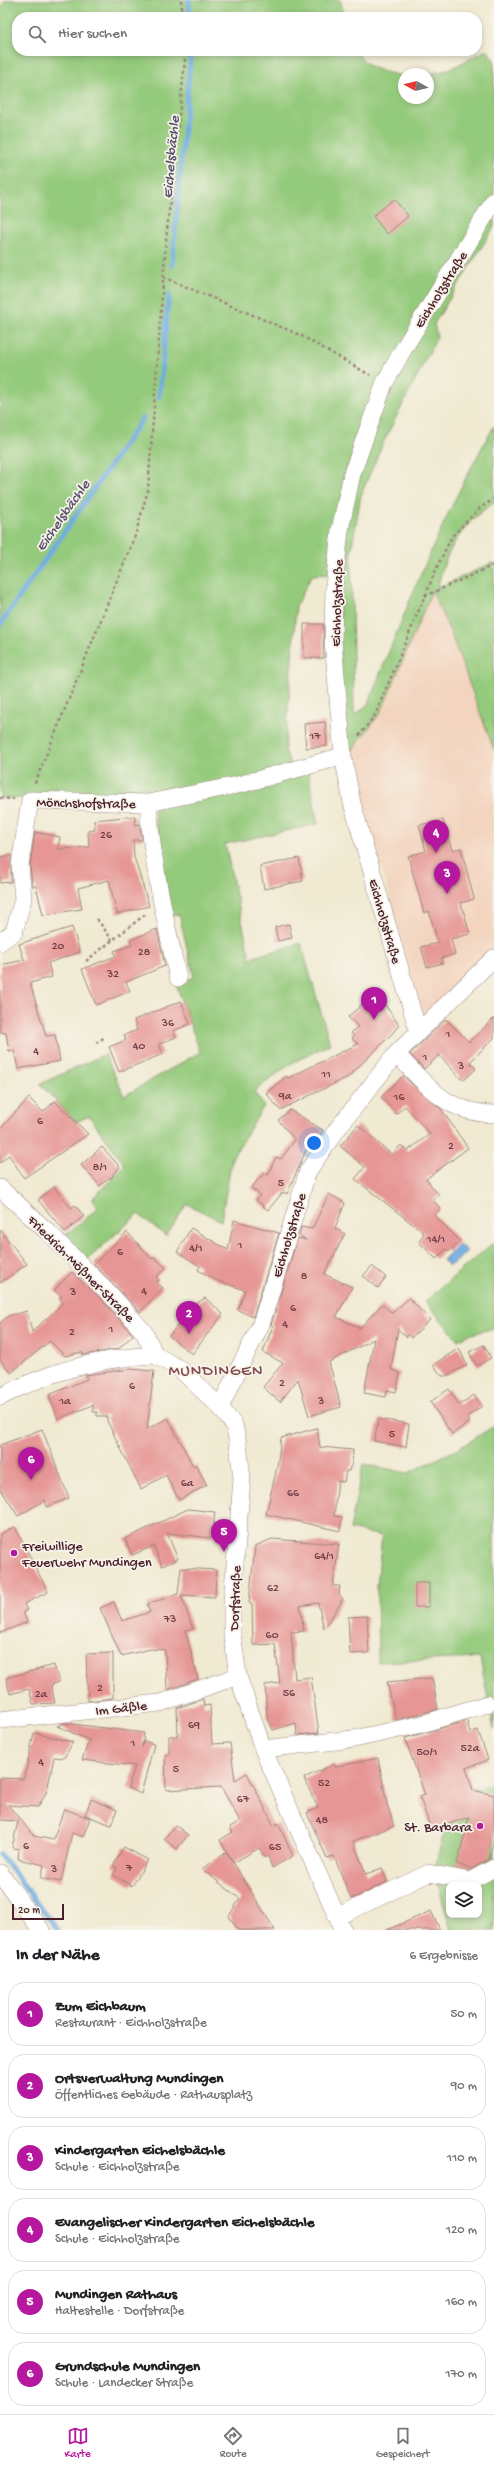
<!DOCTYPE html>
<html lang="de">
<meta charset="utf-8">
<style>
:root{--surface:#fff;--page:#f2f2f2;--text:#202124;--muted:#757577;--line:#e0e0e0;--accent:#b5179e}
body{margin:0;font-family:"Gochi Hand",sans-serif;background:var(--page);color:var(--text)}
.controls{position:absolute;right:12px;bottom:12px;display:grid;overflow:hidden;border-radius:8px;box-shadow:0 2px 6px #0003}
.controls button{width:36px;height:36px;display:grid;place-items:center;padding:0;border:0;border-bottom:1px solid var(--line);background:var(--surface);color:var(--text);font:20px sans-serif}
.compass{position:absolute;left:398px;top:68px;width:36px;height:36px;border-radius:50%;background:var(--surface);box-shadow:0 2px 6px #0003;rotate:278deg}
.scale{position:absolute;left:12px;bottom:10px;width:52px;box-sizing:border-box;padding-left:4px;border:2px solid #4a1f2b;border-top:0;font-size:11px;line-height:14px;white-space:nowrap;color:#4a1f2b;-webkit-text-stroke:3px #f7f3e8;paint-order:stroke}
.you{position:absolute;left:314px;top:1143px;width:14px;height:14px;margin:-10px;border:3px solid #fff;border-radius:50%;background:#1a73e8;box-shadow:0 0 0 6px #1a73e833}
.badge{display:grid;place-items:center;width:26px;height:26px;border-radius:50%;background:var(--accent);color:#fff;font-size:13px;font-weight:700}
.pin{position:absolute;translate:-50% -33px;filter:drop-shadow(0 1px 2px #0008)}
.pin::after{content:'';position:absolute;top:21px;width:14px;height:12px;background:inherit;clip-path:polygon(0 0,100% 0,50% 100%)}
.list{margin:0;padding:0;list-style:none}
h2{display:flex;justify-content:space-between;align-items:center;height:52px;margin:0;padding:0 16px;font-size:17px}
h2 small{font-size:13px;font-weight:400;color:var(--muted)}
.list li{display:grid;grid-template-columns:26px 1fr auto;gap:12px;align-items:center;box-sizing:border-box;height:64px;margin:0 8px 8px;padding:0 8px;border:1px solid var(--line);border-radius:16px}
.list b{display:block;font-size:15px;white-space:nowrap}
.list p{margin:0;font-size:13px;white-space:nowrap;color:var(--muted)}
.list em{font-size:13px;font-style:normal;color:var(--muted)}
.icon{flex:none;width:22px;height:22px;fill:none;stroke:currentColor;stroke-width:2;stroke-linecap:round;stroke-linejoin:round}
.map{position:relative;flex:none;width:494px;height:1930px;overflow:hidden}
.search{position:absolute;background:var(--surface);box-shadow:0 2px 6px #0003;left:12px;right:12px;top:12px;height:44px;display:flex;align-items:center;gap:10px;box-sizing:border-box;padding:0 14px;border-radius:16px;color:var(--muted);font-size:15px}
.sheet{height:484px;background:var(--surface)}
nav{display:flex;justify-content:space-around;align-items:center;box-sizing:border-box;height:56px;border-top:1px solid var(--line);background:var(--surface);font-size:11px;color:var(--muted)}
nav a{display:grid;justify-items:center;gap:2px}
nav .on{color:var(--accent)}
.map>svg:first-child{display:block}
.built{fill:#f3d4be}
.green{fill:#94ca7c;stroke:#6f7454;fill-rule:evenodd}
.water{fill:#70ace1;stroke:#5d6686}
.lines{fill:none;stroke-linecap:round;stroke-linejoin:round}
.stream{stroke:#70ace1;stroke-width:5}
.building{fill:#e69694}
.minor-casing{stroke:#9d847e;stroke-width:18}
.path{stroke:#9d847e;stroke-width:2.5;stroke-dasharray:3 3;stroke-linecap:butt}
.minor{stroke:#fff;stroke-width:17}
.poi-dot{fill:#b5179e;stroke:#f7f3e8;stroke-width:1.5}
.labels{text-anchor:middle;stroke-width:3.5;stroke-linejoin:round;paint-order:stroke}
.number-label{font-size:12px;fill:#713d45}
.street-label{font-size:14px;fill:#4a1f2b;stroke:#f7f3e8}
.poi-label{font-size:14px;fill:#4a1f2b;stroke:#f7f3e8;text-anchor:start}
.water-label{font-size:15px;font-style:italic;fill:#57506b;stroke:#f7f3e8}
.quarter-label{font-size:16px;letter-spacing:1px;fill:#814950;stroke:#f7f3e8}
</style>
<div class="map">
<svg width="494" height="1930" viewBox="0 0 494 1930">
<rect width="100%" height="100%" fill="#f7f3e8"/>
<filter id="ink" filterUnits="userSpaceOnUse"><feTurbulence type="fractalNoise" baseFrequency=".025" numOctaves="2"/><feDisplacementMap in="SourceGraphic" scale="8" xChannelSelector="R" yChannelSelector="G"/><feConvolveMatrix kernelMatrix="1 2 1 2 8 2 1 2 1" color-interpolation-filters="sRGB"/></filter>
<filter id="wash" filterUnits="userSpaceOnUse"><feTurbulence type="fractalNoise" baseFrequency=".012" numOctaves="4" result="noise"/><feDisplacementMap in="SourceGraphic" scale="16" xChannelSelector="R" yChannelSelector="G"/><feGaussianBlur stdDeviation="0.9" result="paint"/><feColorMatrix in="noise" values="0 0 0 0 0 0 0 0 0 0 0 0 0 0 0 0 0 1.4 0 .05"/><feComposite in="paint" operator="in"/></filter>
<g filter="url(#wash)">
<rect width="100%" height="100%" fill="#f0ead2"/>
<path class="built" d="M432,590L449,629L494,750V953L424,1022L350,753L381,712Z"/>
<path class="green" d="M6,0H340L345,17H17V51H357C363,69 388,73 404,76V98H428V74L448,70L487,50L494,60V227L434,324L437,337L382,445L361,495L351,552L354,716L368,704C406,609 443,514 494,426V503C463,522 444,552 438,588L494,562V750L449,629L432,591L381,712L350,753L341,704L339,574L312,575L296,606L285,750L294,775L308,771L318,824L225,844L250,958L301,943L330,1044L288,1065L254,1092L264,1106L232,1158L221,1221L187,1204L166,1236L138,1214L86,1261L64,1237L98,1208L92,1199L125,1165L89,1116L76,1122L40,1084L105,1054L124,1096L200,1052L176,984L194,977L179,914L168,915L153,802L0,798V7Z
M494,1242V1328L468,1335L458,1340L425,1301Z
M494,1426V1729L480,1658L378,1662L377,1586L382,1536L350,1529L363,1464L408,1473L458,1449Z
M494,1785V1930H451L434,1871L454,1793ZM449,1885H479V1915H449Z"/>
<path class="water" d="M459,1244L467,1251L453,1265L451,1264L449,1266L443,1260Z"/>
<g class="lines">
<path class="stream" d="M189,0L190,17
M172,266L191,51
M159,397L169,294
M0,625L143,418
M0,1854L58,1930"/>
</g>
<g id="blocks">
<path class="building" d="M394,199L408,216L387,234L373,216Z
M304,624H323L324,658H304Z
M325,722L327,746L306,748L304,724Z
M135,816V825L140,824L142,840H133L134,857L149,906L117,914L109,880L78,888L82,909L43,915L36,886H32L30,865L35,832L60,837L58,849L89,847L88,831L95,830L94,820Z
M443,820L452,850L461,848L474,899L461,903L470,934L451,939L455,954L442,958L443,963L427,967L421,947L438,943L429,911L424,913L408,856L426,851L419,825Z
M11,855V882L0,883V857Z
M299,858L303,881L264,889L260,866Z
M289,924L292,938L278,941L275,927Z
M72,927L80,952L48,963L52,977L30,983L46,1036L55,1035L60,1061L18,1069L14,1050L9,1051L6,1033L0,1032V965L24,960L19,944Z
M157,929L165,966L126,982L130,991L96,1005L82,969L116,956L114,951L132,945L130,940Z
M376,992L399,1025L390,1036L348,1077L280,1110L266,1093L287,1076L288,1078L358,1044L352,1039L354,1036L351,1033L358,1026L348,1017Z
M181,1001L190,1024L173,1031L176,1037L159,1044L163,1054L119,1072L109,1047L126,1040L124,1035L137,1030L134,1020Z
M494,1018V1038L470,1062L476,1069L463,1081L439,1055L424,1069L410,1054L446,1019L469,1042Z
M403,1076L441,1109L468,1148L426,1179L439,1195L433,1200L441,1209L434,1215L460,1241L449,1252L446,1249L436,1259L419,1242L424,1233L355,1179L365,1167L340,1146L358,1125L392,1155L401,1145L407,1151L430,1134L405,1106L396,1114L381,1097Z
M29,1098L43,1112L55,1101L88,1134L24,1178L9,1155L0,1163V1129Z
M290,1110L323,1130L310,1150L307,1148L287,1194L283,1192L268,1210L256,1200L260,1195L251,1188L265,1172L268,1175L276,1157L281,1159L295,1140L278,1120Z
M102,1147L120,1167L113,1174L112,1178H108L100,1186L81,1165Z
M54,1187L71,1208L75,1205L84,1216L65,1232L38,1200Z
M329,1194L345,1203L335,1228L345,1234L324,1274L352,1287L336,1317L360,1328L382,1304L392,1313L409,1298L430,1320L411,1338L407,1334V1338L398,1329L391,1369L400,1373L396,1392L387,1390L386,1397L364,1393L374,1339L329,1362L341,1407L309,1416L298,1379L280,1402L263,1387L283,1363L263,1352L273,1326L271,1325L297,1240L298,1238L306,1240L299,1235L301,1227L312,1229Z
M234,1220L279,1233L253,1317L238,1310L245,1290L218,1281L198,1270L200,1266L177,1252L191,1228L228,1250Z
M0,1230L27,1264L0,1283Z
M127,1232L152,1259L154,1257L166,1268L156,1277L159,1280L156,1282L163,1288L140,1312L94,1264Z
M372,1266L386,1277L378,1288L363,1276Z
M72,1272L103,1301L133,1335L118,1349L83,1355L82,1352L65,1356L50,1341L11,1373L0,1359V1323L8,1316L27,1311L32,1332L63,1303L60,1299L62,1297L54,1290Z
M205,1298L223,1314L192,1354L169,1336L194,1305Z
M484,1345L491,1358L477,1366L469,1352Z
M459,1348L467,1365L446,1376H442L433,1365Z
M130,1369L154,1371L147,1429L168,1418L193,1466L196,1465L207,1485L179,1500L166,1475L141,1489L107,1421V1416H97V1412H93V1405L58,1419L49,1395L87,1379L86,1375Z
M449,1389L459,1405L474,1395L482,1406L467,1417L470,1422L452,1434L430,1402Z
M379,1419L409,1424L406,1447L374,1441Z
M317,1428L320,1447L353,1450L352,1467H350L349,1471H346L344,1482L338,1481L334,1516L342,1517L340,1531L266,1514L277,1467L281,1438Z
M42,1429L69,1498L47,1507L45,1500L18,1516L0,1488V1445Z
M188,1509L215,1512L212,1538L167,1533L178,1559L162,1566L154,1546L132,1555L125,1539Z
M15,1527L48,1592L24,1604L27,1610L23,1612L27,1622L0,1633V1534Z
M272,1539L339,1544L333,1586H340L339,1594L343,1599L324,1629L318,1603L300,1606L304,1631L291,1632L295,1679L311,1677L319,1733L297,1735L296,1723L273,1730L267,1716L265,1685L280,1683L275,1644L253,1645L252,1603H249L255,1546Z
M181,1568L216,1570L215,1597L181,1595L193,1629L185,1630L198,1679L167,1690L165,1650L151,1649L121,1656L100,1608L114,1602L122,1621L150,1612L147,1604L178,1594Z
M415,1583H429V1607H415Z
M367,1616L369,1653L350,1654L348,1617Z
M113,1653V1698L88,1701L86,1654Z
M54,1665L59,1682L51,1685L55,1703L33,1704L29,1689L10,1694L6,1678Z
M432,1678L438,1709L396,1720L387,1682Z
M203,1699L204,1706L210,1705L212,1744L230,1743L235,1780L247,1773L274,1826L278,1823L293,1856L272,1868L268,1856L265,1858L259,1848L233,1863L220,1840L233,1832L230,1827L240,1821L221,1787L166,1790L165,1755L169,1754V1736H178L177,1708Z
M467,1721L470,1733L478,1730L488,1760L466,1768L473,1790L494,1795V1839L489,1859L471,1869L457,1864L469,1817L431,1830L420,1797L425,1795L405,1738Z
M65,1723L144,1733L142,1747L144,1741L154,1744L141,1794L128,1788L135,1766L82,1760L89,1740L57,1726Z
M34,1733L73,1742L64,1758L54,1757L47,1791L38,1807L8,1805L34,1836L53,1840L64,1809L90,1818L83,1837L72,1833L61,1882L41,1878L44,1865L18,1859L19,1849L12,1848L18,1821L0,1820V1778L24,1779Z
M378,1758L387,1804L394,1826L353,1841L366,1874L382,1868L387,1882L351,1899L334,1856L327,1858L307,1813L318,1808L304,1778L334,1764L335,1767Z
M91,1799L117,1810L111,1825L85,1815Z
M175,1825L188,1835L177,1849L164,1839Z
M124,1847L148,1860L132,1886L113,1875L117,1868L113,1866Z
M227,1852L245,1882L275,1930H238L229,1916L240,1899L202,1869Z
M431,1911L440,1930H387Z"/>
</g>
</g>
<g filter="url(#ink)">
<use href="#blocks" fill-opacity="0" stroke="#9d847e" stroke-width="1"/>
<g class="lines">
<defs>
<path id="minor" d="M148,803C152,863 165,919 178,978
M0,942L14,932L23,899L20,865L30,800L148,803L242,784L343,756
M418,1031L352,803L343,756L333,641L334,587L340,530L352,474L384,384L404,348L494,201
M396,1054C428,1086 446,1113 494,1114
M0,1188L49,1233L110,1294L144,1332L155,1355
M155,1355L180,1369L220,1407L234,1425L238,1443L242,1479L232,1601V1633L238,1676L263,1749L343,1930
M0,1397C49,1371 99,1358 155,1355
M220,1407L261,1324L308,1171L335,1132L396,1054L494,958
M0,1720L160,1703L238,1676
M263,1749L354,1739L422,1724L487,1704
M0,1873L41,1930
M337,1917L429,1873L470,1881L494,1868"/>
</defs>
<use href="#minor" class="minor-casing"/>
<path class="path" d="M181,0L183,17
M163,277L300,335L370,375
M425,596L494,565
M359,736L375,715L437,567L452,536L480,508L494,499
M35,783L135,536L148,490L166,240L186,51
M0,798L14,799
M97,919L112,940
M86,961L147,913
M96,1043L105,1037"/>
<use href="#minor" class="minor"/>
</g>
</g>
<g class="poi-dot">
<circle cx="14" cy="1553" r="4"/>
<circle cx="480" cy="1826" r="4"/>
</g>
<g class="labels">
<g class="number-label">
<text x="315" y="739">17</text>
<text x="106" y="838">26</text>
<text x="58" y="949">20</text>
<text x="144" y="955">28</text>
<text x="113" y="977">32</text>
<text x="168" y="1026">36</text>
<text x="448" y="1037">1</text>
<text x="139" y="1049">40</text>
<text x="36" y="1054">4</text>
<text x="425" y="1060">1</text>
<text x="461" y="1069">3</text>
<text x="326" y="1077">11</text>
<text x="285" y="1099">9a</text>
<text x="399" y="1100">16</text>
<text x="40" y="1124">6</text>
<text x="451" y="1149">2</text>
<text x="100" y="1170">8/1</text>
<text x="281" y="1186">5</text>
<text x="436" y="1242">14/1</text>
<text x="240" y="1248">1</text>
<text x="196" y="1251">4/1</text>
<text x="120" y="1255">6</text>
<text x="304" y="1279">8</text>
<text x="144" y="1294">4</text>
<text x="73" y="1295">3</text>
<text x="293" y="1311">6</text>
<text x="285" y="1327">4</text>
<text x="111" y="1332">1</text>
<text x="72" y="1335">2</text>
<text x="282" y="1386">2</text>
<text x="132" y="1389">6</text>
<text x="65" y="1404">1a</text>
<text x="321" y="1404">3</text>
<text x="392" y="1437">5</text>
<text x="187" y="1486">6a</text>
<text x="293" y="1496">66</text>
<text x="324" y="1559">64/1</text>
<text x="273" y="1591">62</text>
<text x="170" y="1622">73</text>
<text x="272" y="1638">60</text>
<text x="100" y="1691">2</text>
<text x="289" y="1696">56</text>
<text x="41" y="1697">2a</text>
<text x="194" y="1728">69</text>
<text x="133" y="1746">1</text>
<text x="470" y="1751">52a</text>
<text x="427" y="1755">50/1</text>
<text x="41" y="1765">4</text>
<text x="176" y="1772">5</text>
<text x="324" y="1786">52</text>
<text x="243" y="1802">67</text>
<text x="322" y="1823">48</text>
<text x="26" y="1849">6</text>
<text x="275" y="1850">65</text>
<text x="129" y="1871">7</text>
<text x="54" y="1872">3</text>
</g>
<g class="street-label">
<text transform="translate(440 289) rotate(-58)" y="5">Eichholzstraße</text>
<text transform="translate(336 603) rotate(-88)" y="5">Eichholzstraße</text>
<text transform="translate(86 802) rotate(1)" y="5">Mönchshofstraße</text>
<text transform="translate(386 921) rotate(74)" y="5">Eichholzstraße</text>
<text transform="translate(288 1235) rotate(-73)" y="5">Eichholzstraße</text>
<text transform="translate(82 1268) rotate(45)" y="5">Friedrich-Mößner-Straße</text>
<text transform="translate(234 1598) rotate(-88)" y="5">Dorfstraße</text>
<text transform="translate(121 1707) rotate(-6)" y="5">Im Gäßle</text>
</g>
<g class="poi-label">
<text x="22" y="1550">Freiwillige<tspan x="22" dy="16">Feuerwehr Mundingen</tspan></text>
<text x="472" y="1831" text-anchor="end">St. Barbara</text>
</g>
<g class="water-label">
<text transform="translate(170 157) rotate(-85)" y="5">Eichelsbächle</text>
<text transform="translate(62 515) rotate(-55)" y="5">Eichelsbächle</text>
</g>
<g class="quarter-label">
<text x="216" y="1375">MUNDINGEN</text>
</g>
</g>
</svg>
<div class="controls">
<button><svg class="icon" aria-label="layers" viewBox="0 0 24 24"><path d="M12 4l9 5-9 5-9-5zM3 14l9 5 9-5"/></svg></button>
</div>
<svg class="compass" viewBox="-18 -18 36 36"><path d="M0-13l5 13h-10z" fill="#e53935"/><path d="M0 13l5-13h-10z" fill="#757577"/></svg>
<div class="scale">20 m</div>
<div class="you"></div>
<div class="pin badge" style="left:374px;top:1020px">1</div>
<div class="pin badge" style="left:189px;top:1334px">2</div>
<div class="pin badge" style="left:447px;top:894px">3</div>
<div class="pin badge" style="left:436px;top:853px">4</div>
<div class="pin badge" style="left:224px;top:1552px">5</div>
<div class="pin badge" style="left:31px;top:1480px">6</div>
<div class="search"><svg class="icon" aria-label="search" viewBox="0 0 24 24"><circle cx="10" cy="10" r="6"/><path d="M15 15l6 6"/></svg>Hier suchen</div>
</div>
<section class="sheet">
<h2>In der Nähe<small>6 Ergebnisse</small></h2>
<ul class="list">
<li><span class="badge">1</span><div><b>Zum Eichbaum</b><p>Restaurant · Eichholzstraße</p></div><em>50 m</em></li>
<li><span class="badge">2</span><div><b>Ortsverwaltung Mundingen</b><p>Öffentliches Gebäude · Rathausplatz</p></div><em>90 m</em></li>
<li><span class="badge">3</span><div><b>Kindergarten Eichelsbächle</b><p>Schule · Eichholzstraße</p></div><em>110 m</em></li>
<li><span class="badge">4</span><div><b>Evangelischer Kindergarten Eichelsbächle</b><p>Schule · Eichholzstraße</p></div><em>120 m</em></li>
<li><span class="badge">5</span><div><b>Mundingen Rathaus</b><p>Haltestelle · Dorfstraße</p></div><em>160 m</em></li>
<li><span class="badge">6</span><div><b>Grundschule Mundingen</b><p>Schule · Landecker Straße</p></div><em>170 m</em></li>
</ul>
</section>
<nav>
<a class="on"><svg class="icon" aria-label="map" viewBox="0 0 24 24"><path d="M3 6l6-2 6 2 6-2v14l-6 2-6-2-6 2zM9 4v14M15 6v14"/></svg>Karte</a>
<a><svg class="icon" aria-label="directions" viewBox="0 0 24 24"><path d="M12 3l9 9-9 9-9-9zM9 14v-3h6M13 9l2 2-2 2"/></svg>Route</a>
<a><svg class="icon" aria-label="saved" viewBox="0 0 24 24"><path d="M7 4h10v16l-5-4-5 4z"/></svg>Gespeichert</a>
</nav>
